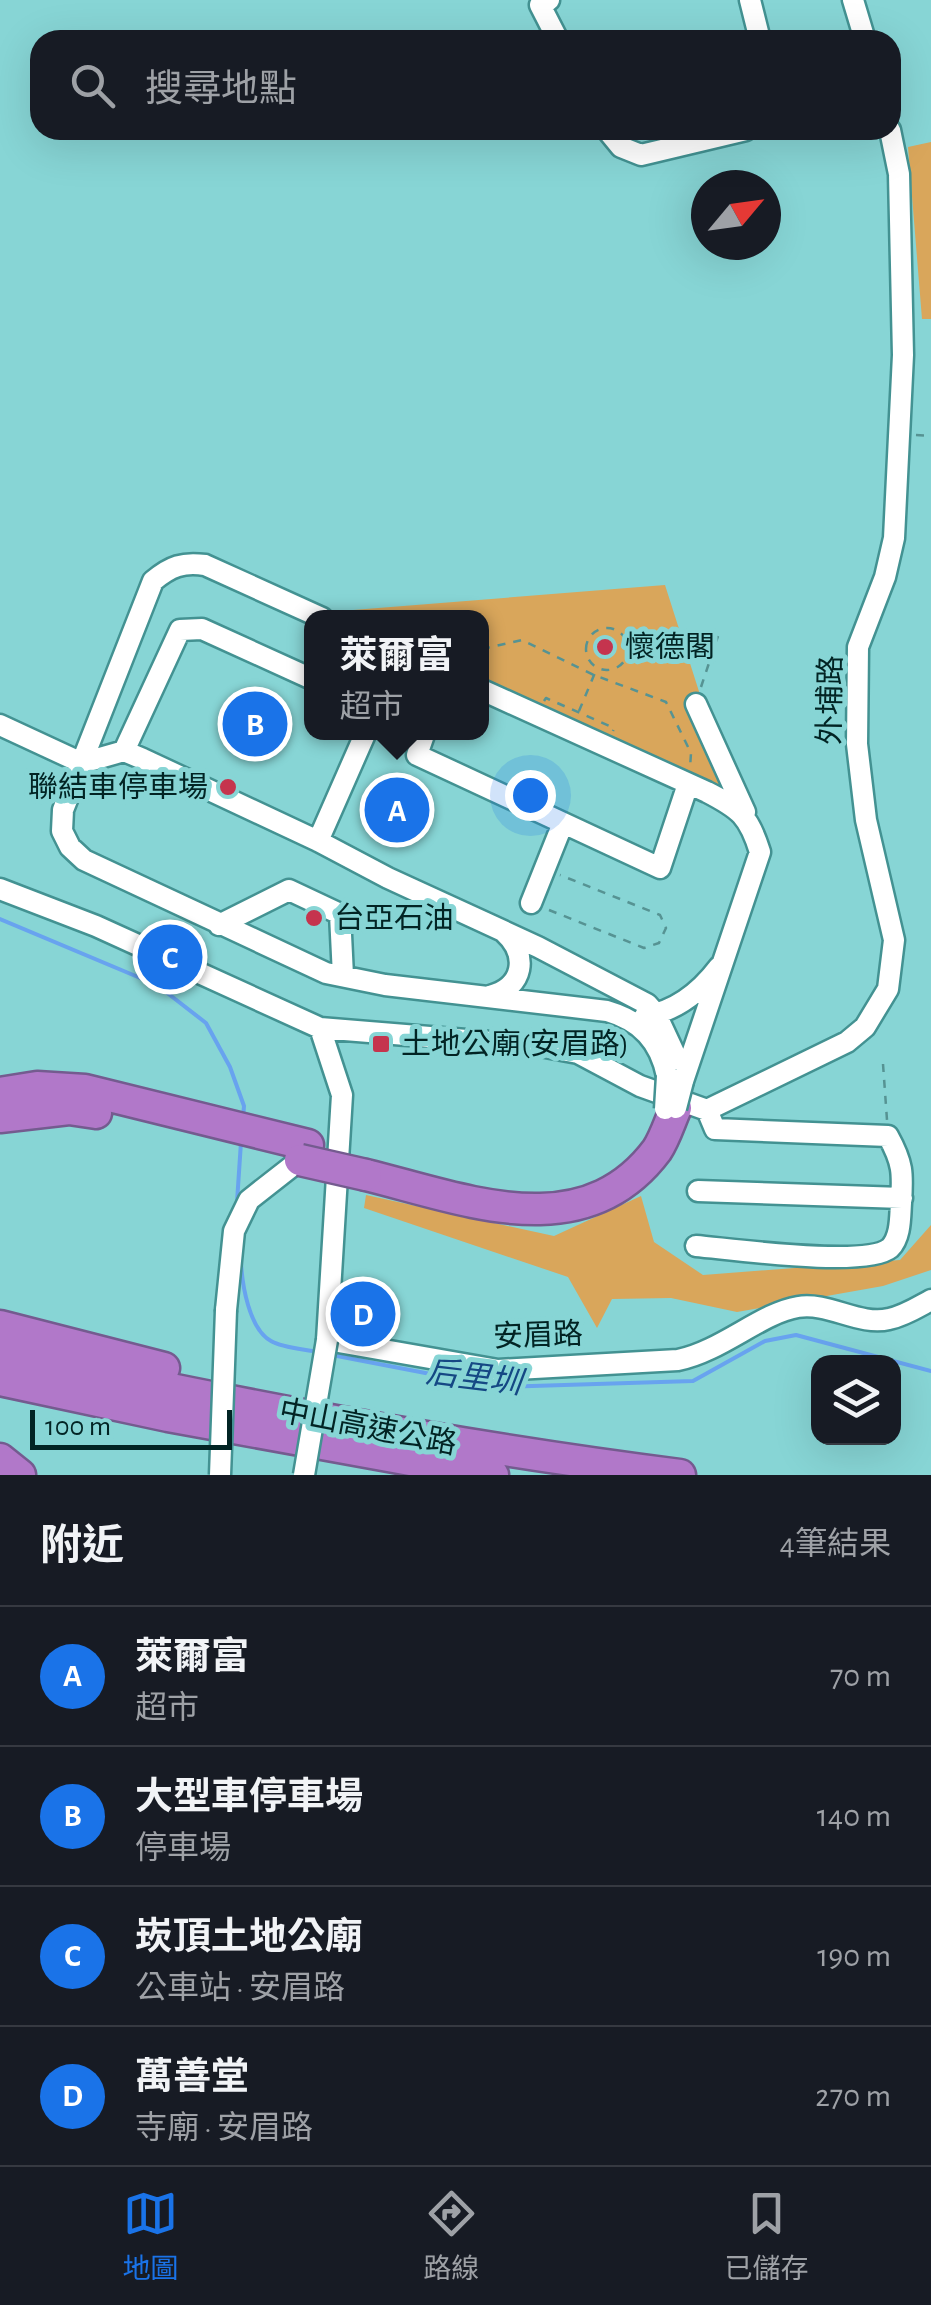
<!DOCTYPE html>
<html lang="zh-TW">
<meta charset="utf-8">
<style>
:root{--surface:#171b24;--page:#20242c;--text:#f1f3f6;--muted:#9ea1a6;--line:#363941;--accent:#1a73e8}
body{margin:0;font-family:"Alegreya Sans","Noto Sans TC",sans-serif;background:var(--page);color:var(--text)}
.controls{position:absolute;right:30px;bottom:30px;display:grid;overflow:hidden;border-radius:20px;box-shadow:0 10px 40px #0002}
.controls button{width:90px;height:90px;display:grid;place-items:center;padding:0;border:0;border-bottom:2px solid var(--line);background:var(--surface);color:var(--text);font:50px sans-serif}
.compass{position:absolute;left:691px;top:170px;width:90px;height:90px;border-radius:50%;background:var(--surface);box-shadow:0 10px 40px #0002;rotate:61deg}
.scale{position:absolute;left:30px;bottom:25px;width:202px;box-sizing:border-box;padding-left:10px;border:5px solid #022424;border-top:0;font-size:28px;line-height:35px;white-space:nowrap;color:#022424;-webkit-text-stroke:8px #87d5d5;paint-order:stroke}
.you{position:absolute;left:530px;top:795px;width:35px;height:35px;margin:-25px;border:8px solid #fff;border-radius:50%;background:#1a73e8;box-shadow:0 0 0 15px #1a73e833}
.badge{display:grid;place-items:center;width:65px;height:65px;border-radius:50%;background:var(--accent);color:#fff;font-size:32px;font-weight:700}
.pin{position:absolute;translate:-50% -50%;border:5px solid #fff;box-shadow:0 2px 10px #0006}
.popup{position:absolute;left:304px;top:610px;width:185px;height:130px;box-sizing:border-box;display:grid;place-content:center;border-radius:20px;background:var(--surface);filter:drop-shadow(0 2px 8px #0005);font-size:32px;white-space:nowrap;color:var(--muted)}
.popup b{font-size:38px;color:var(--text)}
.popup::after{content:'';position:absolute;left:50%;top:100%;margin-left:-20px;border:20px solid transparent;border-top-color:var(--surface)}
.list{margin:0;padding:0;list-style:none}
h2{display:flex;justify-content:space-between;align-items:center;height:130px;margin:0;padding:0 40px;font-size:42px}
h2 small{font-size:32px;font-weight:400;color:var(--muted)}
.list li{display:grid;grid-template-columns:65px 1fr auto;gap:30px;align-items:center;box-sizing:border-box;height:140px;padding:0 40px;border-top:2px solid var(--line)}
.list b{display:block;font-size:38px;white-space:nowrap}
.list p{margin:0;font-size:32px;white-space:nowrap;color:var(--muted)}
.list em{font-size:32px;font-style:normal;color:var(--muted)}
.icon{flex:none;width:55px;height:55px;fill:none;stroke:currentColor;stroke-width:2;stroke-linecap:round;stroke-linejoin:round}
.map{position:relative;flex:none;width:931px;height:1475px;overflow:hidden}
.search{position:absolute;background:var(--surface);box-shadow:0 10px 40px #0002;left:30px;right:30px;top:30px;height:110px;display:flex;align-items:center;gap:25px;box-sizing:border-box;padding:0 35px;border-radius:30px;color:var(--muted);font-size:38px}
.sheet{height:690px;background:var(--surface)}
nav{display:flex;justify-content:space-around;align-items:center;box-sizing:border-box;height:140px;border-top:2px solid var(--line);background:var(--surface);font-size:28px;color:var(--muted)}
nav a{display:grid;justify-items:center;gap:5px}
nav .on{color:var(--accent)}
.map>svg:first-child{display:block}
.green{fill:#d9a65b}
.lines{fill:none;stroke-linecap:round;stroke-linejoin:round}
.stream{stroke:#68a3ef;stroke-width:4}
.minor-casing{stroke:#439292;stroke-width:25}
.highway-casing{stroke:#745b8f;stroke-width:35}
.path{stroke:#569393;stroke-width:2.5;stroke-dasharray:8 8;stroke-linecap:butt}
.minor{stroke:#fff;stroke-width:20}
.highway{stroke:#b178c9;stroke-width:30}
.minor-bridge-casing{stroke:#439292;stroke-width:25;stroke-linecap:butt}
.highway-bridge-casing{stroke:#745b8f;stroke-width:35;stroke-linecap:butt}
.minor-bridge{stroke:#fff;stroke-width:20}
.highway-bridge{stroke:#b178c9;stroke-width:30}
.poi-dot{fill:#c5344e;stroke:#87d5d5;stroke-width:4}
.labels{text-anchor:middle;stroke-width:10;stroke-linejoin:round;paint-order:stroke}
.poi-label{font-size:30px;fill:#022424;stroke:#87d5d5;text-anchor:start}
.street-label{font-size:30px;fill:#022424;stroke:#87d5d5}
.water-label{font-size:32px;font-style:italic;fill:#154884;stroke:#87d5d5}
</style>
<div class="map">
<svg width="931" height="1475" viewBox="0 0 931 1475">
<rect width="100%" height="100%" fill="#87d5d5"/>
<path class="green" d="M931,142V319H922L908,147Z
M665,585L733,798L482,682V618H341L328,612Z
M366,1195L554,1236L641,1196L654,1242L703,1275L900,1260L931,1225V1270L883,1286L737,1312L671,1298L612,1299L597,1328L568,1277L364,1208Z"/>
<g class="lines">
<path class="stream" d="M0,919L157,985L206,1023L230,1067L244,1106L243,1118
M237,1202L241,1142
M241,1262C242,1284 249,1329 271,1341C283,1348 304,1349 318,1352
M332,1355L498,1387L693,1381L765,1341L796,1335L931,1371"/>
<defs>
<path id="minor" d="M549,0L540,5L558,40
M750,0L760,40
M853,0L865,40
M607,130L621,147L641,155L746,130
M322,618L205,565C183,562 171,566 153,581L63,810L62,831L70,847L84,860L326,973L385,985L607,1011C641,1021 660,1041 667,1076
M482,690L707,792C740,809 749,816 760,852L683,1081
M696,704L745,812
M0,725L82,763L124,751L143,759L318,841L388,878L538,947L647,1004L656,1014L677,1059
M425,732L417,755L660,868L688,784
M124,751L180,630L202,629L312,679
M318,841L366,732
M0,889L96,926L320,1028L540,1046L578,1053L640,1086L707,1110
M531,903L563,823
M219,925L289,890L340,914L343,976
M490,996C524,987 529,955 504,932
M645,1016C677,1011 700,992 719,967
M320,1028L342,1095L327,1340L498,1370L678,1360C722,1351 761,1313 798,1307C829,1302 859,1326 889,1319C904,1316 918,1307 931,1300
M707,1110L847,1042L865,1027L888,989L894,940L866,820L857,744L858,647L885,577L894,538L903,355L899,174L890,130
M698,1191L902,1198
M696,1246C732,1249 866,1268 890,1248C901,1237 900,1217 901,1203C903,1173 903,1163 888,1136L715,1129L707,1110
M226,1310L234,1231L249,1200L300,1160L305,1151"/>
<path id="highway" d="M0,1093L37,1087L85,1090L308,1145
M0,1117L69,1109L96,1113
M366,1175C464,1199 583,1249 657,1150C665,1138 670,1121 676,1108
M0,1326L164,1368
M0,1353C225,1402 451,1446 680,1475
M0,1380L168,1416L493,1475
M0,1459L20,1475"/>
</defs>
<use href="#minor" class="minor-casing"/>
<use href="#highway" class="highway-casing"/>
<path class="path" d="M916,435L931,436
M586 649a21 21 0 1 1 42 0a21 21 0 1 1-42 0Z
M482,649L522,640L594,675L666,702L691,753L690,768
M701,687L718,636
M544,701L546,698L614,728L613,731
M579,711L597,668
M549,910L644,948L659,943L666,928L660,915L560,875
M883,1064L887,1120"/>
<use href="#minor" class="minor"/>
<use href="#highway" class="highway"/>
<defs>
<path id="minor-bridge" d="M676,1108L683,1081
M665,1109L667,1076
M220,1475L226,1310
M304,1475L327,1340"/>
<path id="highway-bridge" d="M300,1160L366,1175"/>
</defs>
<use href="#minor-bridge" class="minor-bridge-casing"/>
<use href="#highway-bridge" class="highway-bridge-casing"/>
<use href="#minor-bridge" class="minor-bridge"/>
<use href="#highway-bridge" class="highway-bridge"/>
</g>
<g class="poi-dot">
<circle cx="605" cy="647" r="10"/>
<circle cx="228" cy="787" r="10"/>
<circle cx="314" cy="918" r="10"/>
<rect x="371" y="1034" width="20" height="20" rx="5"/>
</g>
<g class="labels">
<g class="poi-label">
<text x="625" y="657">懷德閣</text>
<text x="208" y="797" text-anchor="end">聯結車停車場</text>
<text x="334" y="928">台亞石油</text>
<text x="401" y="1054">土地公廟(安眉路)</text>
</g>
<g class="street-label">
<text transform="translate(830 700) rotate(-89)" y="10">外埔路</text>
<text transform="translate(538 1335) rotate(-2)" y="10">安眉路</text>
<text transform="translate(368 1427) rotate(11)" y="10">中山高速公路</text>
</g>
<g class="water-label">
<text transform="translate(474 1377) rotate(7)" y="11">后里圳</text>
</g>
</g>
</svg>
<div class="controls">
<button><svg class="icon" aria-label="layers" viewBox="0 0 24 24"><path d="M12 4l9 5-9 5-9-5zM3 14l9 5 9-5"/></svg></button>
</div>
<svg class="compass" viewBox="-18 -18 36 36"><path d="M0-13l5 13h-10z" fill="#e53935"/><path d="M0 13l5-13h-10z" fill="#9ea1a6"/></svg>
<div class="scale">100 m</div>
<div class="you"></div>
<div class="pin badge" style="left:397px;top:810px">A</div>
<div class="popup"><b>萊爾富</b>超市</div>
<div class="pin badge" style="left:255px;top:724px">B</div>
<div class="pin badge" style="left:170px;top:957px">C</div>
<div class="pin badge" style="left:363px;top:1314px">D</div>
<div class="search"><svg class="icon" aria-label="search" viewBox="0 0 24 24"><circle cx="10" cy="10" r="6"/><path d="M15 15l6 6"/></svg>搜尋地點</div>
</div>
<section class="sheet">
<h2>附近<small>4筆結果</small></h2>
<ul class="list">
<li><span class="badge">A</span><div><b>萊爾富</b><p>超市</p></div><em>70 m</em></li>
<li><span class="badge">B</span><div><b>大型車停車場</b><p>停車場</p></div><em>140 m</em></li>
<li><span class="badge">C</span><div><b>崁頂土地公廟</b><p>公車站 · 安眉路</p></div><em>190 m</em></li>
<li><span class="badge">D</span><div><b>萬善堂</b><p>寺廟 · 安眉路</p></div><em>270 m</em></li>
</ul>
</section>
<nav>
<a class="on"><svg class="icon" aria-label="map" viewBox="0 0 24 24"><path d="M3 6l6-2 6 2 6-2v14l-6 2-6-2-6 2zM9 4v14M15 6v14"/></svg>地圖</a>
<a><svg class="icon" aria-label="directions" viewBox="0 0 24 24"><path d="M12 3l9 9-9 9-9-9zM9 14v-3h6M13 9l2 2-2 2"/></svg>路線</a>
<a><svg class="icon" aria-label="saved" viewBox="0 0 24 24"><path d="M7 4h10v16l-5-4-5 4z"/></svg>已儲存</a>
</nav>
